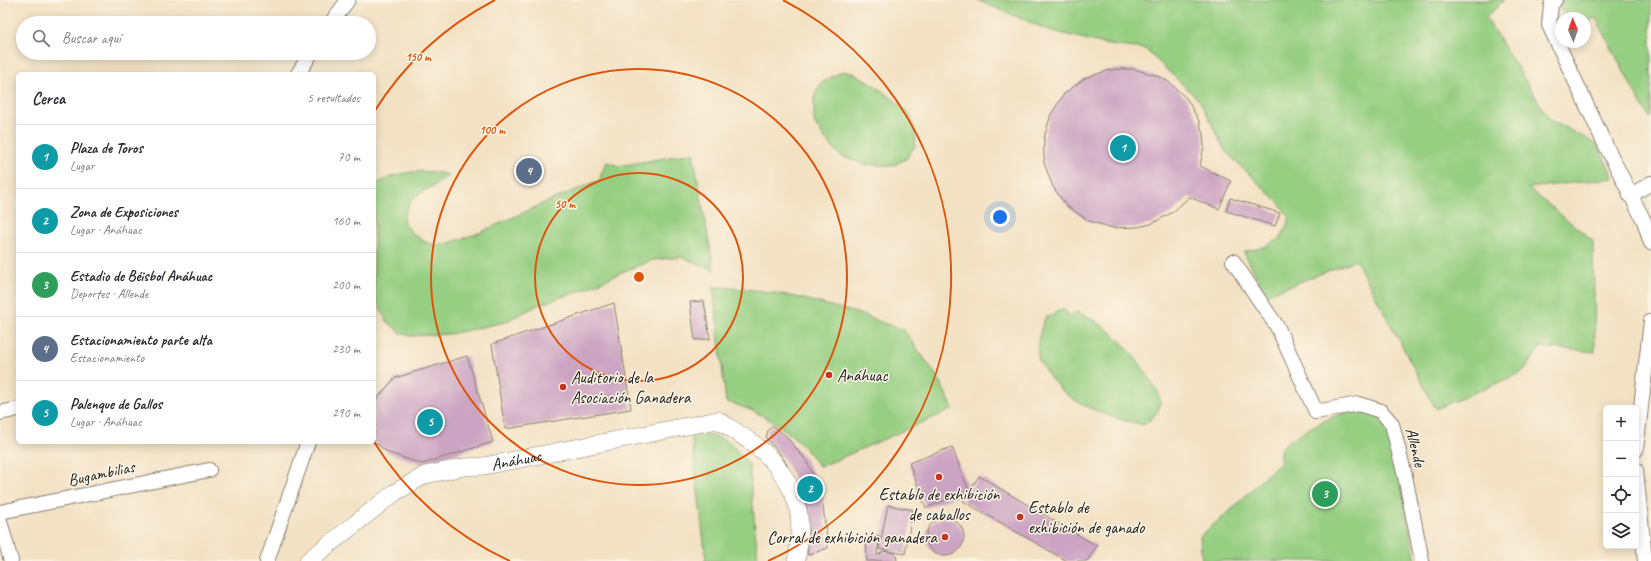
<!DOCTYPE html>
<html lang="es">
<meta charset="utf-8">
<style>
:root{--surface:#fff;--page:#f2f2f3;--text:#2b2b33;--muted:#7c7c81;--line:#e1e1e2;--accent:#2563eb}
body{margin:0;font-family:Caveat,sans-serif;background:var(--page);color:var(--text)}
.controls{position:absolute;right:12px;bottom:12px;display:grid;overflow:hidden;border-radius:6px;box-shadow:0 2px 10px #0003}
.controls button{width:36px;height:36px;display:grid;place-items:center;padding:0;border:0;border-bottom:1px solid var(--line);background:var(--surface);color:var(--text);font:20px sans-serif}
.compass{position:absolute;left:1555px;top:12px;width:36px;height:36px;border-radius:50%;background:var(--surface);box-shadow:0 2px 10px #0003;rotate:358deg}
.you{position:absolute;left:1000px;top:217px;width:14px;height:14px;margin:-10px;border:3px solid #fff;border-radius:50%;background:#1a73e8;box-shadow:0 0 0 6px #1a73e833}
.badge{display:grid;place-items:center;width:26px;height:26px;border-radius:50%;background:var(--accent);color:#fff;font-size:13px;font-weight:700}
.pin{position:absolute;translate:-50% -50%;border:2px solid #fff;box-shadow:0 1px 4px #0006}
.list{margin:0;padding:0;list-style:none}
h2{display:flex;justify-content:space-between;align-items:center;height:52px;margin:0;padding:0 16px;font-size:17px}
h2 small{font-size:13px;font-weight:400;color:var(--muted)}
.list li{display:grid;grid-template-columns:26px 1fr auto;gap:12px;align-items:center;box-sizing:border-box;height:64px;padding:0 16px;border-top:1px solid var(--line)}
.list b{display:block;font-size:15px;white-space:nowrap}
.list p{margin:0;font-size:13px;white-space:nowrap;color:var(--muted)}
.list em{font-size:13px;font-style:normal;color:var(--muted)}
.icon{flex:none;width:22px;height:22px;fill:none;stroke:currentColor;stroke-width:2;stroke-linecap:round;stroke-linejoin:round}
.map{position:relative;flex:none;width:1651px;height:561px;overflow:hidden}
.search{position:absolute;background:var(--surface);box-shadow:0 2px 10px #0003;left:16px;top:16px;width:360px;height:44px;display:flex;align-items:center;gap:10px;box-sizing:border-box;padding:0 14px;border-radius:22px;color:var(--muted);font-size:15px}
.panel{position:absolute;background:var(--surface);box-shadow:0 2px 10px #0003;left:16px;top:72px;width:360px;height:372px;border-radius:6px}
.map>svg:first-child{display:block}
.green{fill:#97cf82;stroke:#5a764f}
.building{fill:#cca4c3}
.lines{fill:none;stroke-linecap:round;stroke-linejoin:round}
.minor-casing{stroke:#887e70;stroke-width:16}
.tertiary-casing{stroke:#887e70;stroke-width:18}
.minor{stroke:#fff;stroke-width:14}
.tertiary{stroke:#fff;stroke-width:17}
.ring{fill:none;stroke:#de560d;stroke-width:2}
.poi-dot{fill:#c8321e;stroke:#fcf5e5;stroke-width:1.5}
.labels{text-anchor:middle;stroke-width:3;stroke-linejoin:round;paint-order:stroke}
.poi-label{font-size:17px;fill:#1c1c1c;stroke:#fcf5e5;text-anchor:start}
.street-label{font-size:17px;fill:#1c1c1c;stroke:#fcf5e5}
.centre{fill:#de560d;stroke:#fcf5e5;stroke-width:2}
.ring-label{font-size:12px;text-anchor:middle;font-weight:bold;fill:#de560d;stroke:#fcf5e5;stroke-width:3;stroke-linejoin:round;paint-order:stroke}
</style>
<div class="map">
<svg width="1651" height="561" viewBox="0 0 1651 561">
<rect width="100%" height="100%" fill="#fcf5e5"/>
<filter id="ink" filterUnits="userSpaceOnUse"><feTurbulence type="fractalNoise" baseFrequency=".025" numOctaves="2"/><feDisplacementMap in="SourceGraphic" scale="8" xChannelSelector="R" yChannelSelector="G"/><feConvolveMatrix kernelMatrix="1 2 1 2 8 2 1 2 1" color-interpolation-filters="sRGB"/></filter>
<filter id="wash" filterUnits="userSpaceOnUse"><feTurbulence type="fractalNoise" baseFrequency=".012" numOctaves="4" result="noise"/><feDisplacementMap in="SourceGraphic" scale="16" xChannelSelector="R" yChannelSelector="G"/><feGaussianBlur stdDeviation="0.9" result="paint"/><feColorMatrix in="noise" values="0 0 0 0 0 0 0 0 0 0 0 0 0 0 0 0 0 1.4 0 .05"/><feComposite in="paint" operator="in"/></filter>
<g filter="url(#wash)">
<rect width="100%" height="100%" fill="#f3e1c3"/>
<path class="green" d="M977,0H1504L1486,18L1550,120L1597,144L1614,178L1528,188L1593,241L1595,352L1540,347L1523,372L1436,409L1356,260L1266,295L1244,252L1264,247L1281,238L1290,218L1279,203L1225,151L1200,101L1145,49L1109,45L1048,30Z
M1558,0H1651V118L1643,108L1596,18L1585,22V18H1566Z
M843,71L853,73L868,81L897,102L909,113L916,132L915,146L906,159L891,166L865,164L841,156L824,138L814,122V107L815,94L821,83Z
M693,153L714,270L681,257L653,260L624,271L588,288L538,305L505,322L450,334L410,336L401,333L387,321L374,296V186C394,171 424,168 448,175C428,194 409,189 403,221L413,234L427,243L437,245L449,243L479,233L549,201L600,180L601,174L607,162L619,166Z
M713,287C754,288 795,295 834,307C845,310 858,313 869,317C881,322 891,327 903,329L939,379L953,409L820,467C814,460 809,452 802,445C783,425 753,408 726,402Z
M1060,310H1066L1068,317L1076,312C1108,323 1132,351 1150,379C1154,386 1161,395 1160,404C1159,414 1151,419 1143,425C1107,417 1065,404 1045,370C1043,367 1040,363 1039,360C1035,346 1040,331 1045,318Z
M1360,412L1376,416L1390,431L1416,561H1202L1200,536L1230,511L1281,461C1280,457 1279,452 1281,449C1289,437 1327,418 1341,414C1347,412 1354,412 1360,412Z
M691,434L711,435L729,442L749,464L758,561H704L706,559Z"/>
<g id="blocks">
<path class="building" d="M1121,69H1134L1158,76L1169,82L1187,99L1199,121L1203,134L1204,146L1200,166L1231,181L1219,209L1189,197L1173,212L1151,224L1138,227L1113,228L1089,221L1068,207L1060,197L1053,187L1044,163V138L1051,114L1065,93L1085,78L1109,70Z
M1230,198L1280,213L1275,226L1226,211Z
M704,301L710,339L695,340L690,302Z
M614,303L631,409L505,429L492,344Z
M467,356L493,442L422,464L389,453L374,442V402L395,378Z
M773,426L785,435L806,460L818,484L822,498L828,548L808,555L806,502L803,494L782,456L766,438L768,430Z
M952,447L969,491L926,508L909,463Z
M979,476L1097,546L1087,561H1067L963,501Z
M888,505L913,510L905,554L879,549Z
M926 537a19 19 0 1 1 38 0a19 19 0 1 1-38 0Z
M879,536L877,556L884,551L896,554L897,561H867L866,538Z"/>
</g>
</g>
<g filter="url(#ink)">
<use href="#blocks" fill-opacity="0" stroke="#887e70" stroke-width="1"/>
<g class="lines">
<defs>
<path id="minor" d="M1555,0L1551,5L1549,25L1603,140L1644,221L1651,243
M331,23L348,0
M298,74L311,53
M1630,196L1651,183
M1233,261L1278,328L1316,412L1358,404L1381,411L1392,424L1405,476L1422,561
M0,413L18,409
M1636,450L1651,321
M1636,470L1645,561
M0,512L209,470
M0,521L11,561
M267,561L308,442"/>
<g id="tertiary">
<path id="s1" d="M308,561L394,493L425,475L464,467L484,466L718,420C733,430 753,442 766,454C797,486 806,517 796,561"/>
</g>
</defs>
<use href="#minor" class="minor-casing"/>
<use href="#tertiary" class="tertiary-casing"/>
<use href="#minor" class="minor"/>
<use href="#tertiary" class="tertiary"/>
</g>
</g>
<g class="ring">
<circle cx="639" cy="277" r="104"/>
<circle cx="639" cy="277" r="208"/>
<path d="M510 561A312 312 0 0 1 374 442M374 112A312 312 0 0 1 495 0M783 0A312 312 0 0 1 768 561"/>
</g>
<g class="poi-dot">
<circle cx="829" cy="375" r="4"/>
<circle cx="563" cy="387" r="4"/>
<circle cx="939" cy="477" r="4"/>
<circle cx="1020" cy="517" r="4"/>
<circle cx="945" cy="537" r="4"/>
</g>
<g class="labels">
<g class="poi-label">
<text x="837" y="381">Anáhuac</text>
<text x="571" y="383">Auditorio de la<tspan x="571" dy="20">Asociación Ganadera</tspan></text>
<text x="939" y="500" text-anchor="middle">Establo de exhibición<tspan x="939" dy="20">de caballos</tspan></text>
<text x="1028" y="513">Establo de<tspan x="1028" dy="20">exhibición de ganado</tspan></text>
<text x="937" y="543" text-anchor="end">Corral de exhibición ganadera</text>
</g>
<g class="street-label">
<text transform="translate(1416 447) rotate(76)" y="6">Allende</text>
<text dy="6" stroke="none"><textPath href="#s1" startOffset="238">Anáhuac</textPath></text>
<text transform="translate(101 473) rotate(-12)" y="6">Bugambilias</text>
</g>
</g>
<circle cx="639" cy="277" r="6" class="centre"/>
<g class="ring-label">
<text x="418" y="61">150 m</text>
<text x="492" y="134">100 m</text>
<text x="565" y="208">50 m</text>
</g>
</svg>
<div class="controls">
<button>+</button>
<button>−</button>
<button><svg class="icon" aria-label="locate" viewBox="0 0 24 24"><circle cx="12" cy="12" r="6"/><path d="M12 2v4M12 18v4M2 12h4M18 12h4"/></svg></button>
<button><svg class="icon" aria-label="layers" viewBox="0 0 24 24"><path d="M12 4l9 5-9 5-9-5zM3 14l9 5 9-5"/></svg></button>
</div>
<svg class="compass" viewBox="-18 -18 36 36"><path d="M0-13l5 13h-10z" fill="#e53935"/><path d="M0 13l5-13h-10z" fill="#7c7c81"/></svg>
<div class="you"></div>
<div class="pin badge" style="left:1123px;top:148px;background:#0f9aa8">1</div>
<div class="pin badge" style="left:810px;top:489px;background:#0f9aa8">2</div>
<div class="pin badge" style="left:1325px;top:494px;background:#2e9e5b">3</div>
<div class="pin badge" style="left:529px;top:171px;background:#5c6f8a">4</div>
<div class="pin badge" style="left:430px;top:422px;background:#0f9aa8">5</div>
<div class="search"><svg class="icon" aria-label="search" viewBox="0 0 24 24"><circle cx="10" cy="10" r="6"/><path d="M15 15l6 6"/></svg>Buscar aquí</div>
<section class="panel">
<h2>Cerca<small>5 resultados</small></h2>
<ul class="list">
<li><span class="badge" style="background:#0f9aa8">1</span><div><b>Plaza de Toros</b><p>Lugar</p></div><em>70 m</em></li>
<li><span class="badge" style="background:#0f9aa8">2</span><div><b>Zona de Exposiciones</b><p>Lugar · Anáhuac</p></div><em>160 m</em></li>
<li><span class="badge" style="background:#2e9e5b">3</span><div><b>Estadio de Béisbol Anáhuac</b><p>Deportes · Allende</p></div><em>200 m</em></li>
<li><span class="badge" style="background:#5c6f8a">4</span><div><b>Estacionamiento parte alta</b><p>Estacionamiento</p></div><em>230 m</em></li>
<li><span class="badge" style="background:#0f9aa8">5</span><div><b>Palenque de Gallos</b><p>Lugar · Anáhuac</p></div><em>290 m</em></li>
</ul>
</section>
</div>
